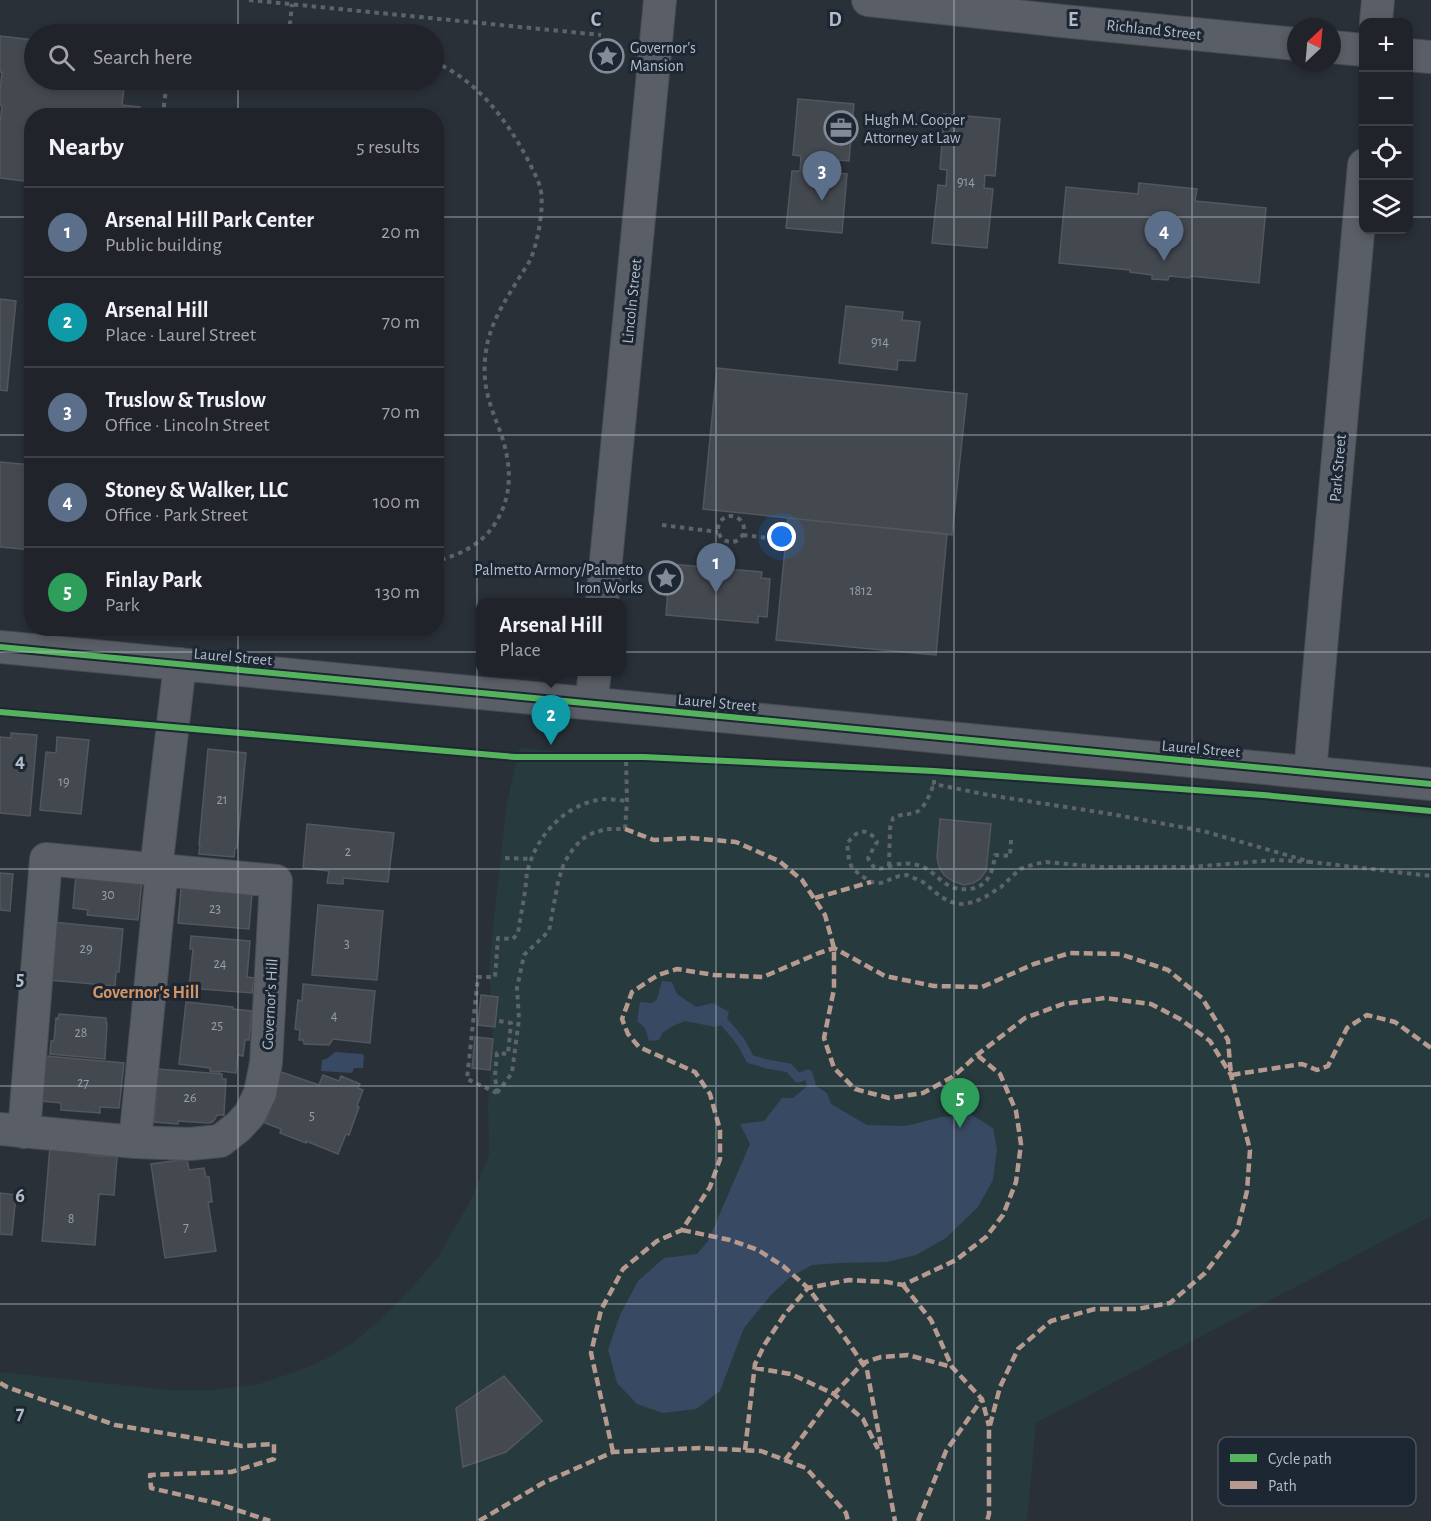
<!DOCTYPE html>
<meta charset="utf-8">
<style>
:root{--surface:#20242a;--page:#2d3036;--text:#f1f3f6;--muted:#a2a4a8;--line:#3d4147;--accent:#1a73e8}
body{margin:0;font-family:"Alegreya Sans",sans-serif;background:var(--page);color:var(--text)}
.controls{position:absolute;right:18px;top:18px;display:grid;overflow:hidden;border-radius:12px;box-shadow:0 3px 9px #0003}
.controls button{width:54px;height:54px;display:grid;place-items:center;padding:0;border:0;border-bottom:2px solid var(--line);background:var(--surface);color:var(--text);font:30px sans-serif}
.compass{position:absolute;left:1287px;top:18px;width:54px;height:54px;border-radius:50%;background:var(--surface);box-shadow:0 3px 9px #0003;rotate:26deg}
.you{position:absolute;left:782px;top:537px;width:21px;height:21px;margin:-15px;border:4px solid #fff;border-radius:50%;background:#1a73e8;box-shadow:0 0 0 9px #1a73e833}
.badge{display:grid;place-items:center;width:39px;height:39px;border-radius:50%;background:var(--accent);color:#fff;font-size:20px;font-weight:700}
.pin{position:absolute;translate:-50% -50px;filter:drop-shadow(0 2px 3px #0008)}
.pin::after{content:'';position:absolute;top:32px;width:21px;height:18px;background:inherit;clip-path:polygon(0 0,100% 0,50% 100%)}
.popup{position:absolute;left:476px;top:598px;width:150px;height:78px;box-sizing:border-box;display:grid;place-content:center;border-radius:12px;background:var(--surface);filter:drop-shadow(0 2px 4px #0005);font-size:20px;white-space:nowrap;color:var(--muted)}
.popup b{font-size:22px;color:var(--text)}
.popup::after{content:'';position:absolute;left:50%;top:100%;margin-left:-12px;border:12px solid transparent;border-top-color:var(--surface)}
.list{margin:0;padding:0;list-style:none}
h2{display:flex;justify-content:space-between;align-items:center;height:78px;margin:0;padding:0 24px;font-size:26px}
h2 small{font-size:20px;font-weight:400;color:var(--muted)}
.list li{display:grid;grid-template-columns:39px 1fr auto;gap:18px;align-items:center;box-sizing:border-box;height:90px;padding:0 24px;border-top:2px solid var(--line)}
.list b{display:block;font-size:22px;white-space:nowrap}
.list p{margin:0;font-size:20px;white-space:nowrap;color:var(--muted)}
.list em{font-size:20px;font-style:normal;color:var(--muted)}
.icon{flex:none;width:33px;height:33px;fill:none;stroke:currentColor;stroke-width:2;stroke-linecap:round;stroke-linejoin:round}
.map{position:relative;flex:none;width:1431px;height:1521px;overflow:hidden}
.search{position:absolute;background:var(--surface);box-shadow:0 3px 9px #0003;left:24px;top:24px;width:420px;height:66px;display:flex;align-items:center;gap:15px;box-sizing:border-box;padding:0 21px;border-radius:33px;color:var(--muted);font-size:22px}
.panel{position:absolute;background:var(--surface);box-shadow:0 3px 9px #0003;left:24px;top:108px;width:420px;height:528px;border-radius:24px}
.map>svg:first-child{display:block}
.green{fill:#273a3e}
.water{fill:#384963}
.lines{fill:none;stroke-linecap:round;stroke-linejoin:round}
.stream{stroke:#384963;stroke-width:9}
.building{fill:#444950;stroke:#52575f;stroke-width:1.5}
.minor-casing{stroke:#484c53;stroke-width:34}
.path{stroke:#5d636a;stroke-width:4;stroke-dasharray:4.5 4.5;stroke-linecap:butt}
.minor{stroke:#5a5e66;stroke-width:32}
.quiet{stroke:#b69a8f;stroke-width:4.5;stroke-dasharray:9 4.5;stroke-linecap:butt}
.cycleway-casing{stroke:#1d2633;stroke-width:10}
.cycleway{stroke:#56b35d;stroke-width:6}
.grid{fill:none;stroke:#b4bcc9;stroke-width:1.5;stroke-opacity:0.55}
.labels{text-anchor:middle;stroke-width:6;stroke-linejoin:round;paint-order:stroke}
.number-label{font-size:14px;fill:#989fab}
.street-label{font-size:16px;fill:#b4bcc9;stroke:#1d2633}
.poi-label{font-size:16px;fill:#b4bcc9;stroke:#1d2633;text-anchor:start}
.neighbourhood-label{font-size:18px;font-weight:bold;fill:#d59563;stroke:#1d2633}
.key{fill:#1d2633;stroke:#4a5360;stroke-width:1.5}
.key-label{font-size:16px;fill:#b4bcc9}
.grid-label{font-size:20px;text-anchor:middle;font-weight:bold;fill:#b4bcc9;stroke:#1d2633;stroke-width:6;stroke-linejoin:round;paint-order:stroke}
</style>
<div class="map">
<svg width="1431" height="1521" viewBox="0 0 1431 1521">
<rect width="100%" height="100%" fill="#2a3038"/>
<path class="green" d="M520,748L626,757H644L895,770L942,775L1245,797L1431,819V1216L1036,1423L1027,1521H0V1372L169,1390H213L259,1384L301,1370L332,1356L354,1342L382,1318L409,1291L438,1257L472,1198L489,1154L488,1103L493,1034L489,966L507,801Z"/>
<path class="water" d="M662,981L672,982L677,994L696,1007L713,1003L729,1012L726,1024L715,1027L685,1021L673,1026L663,1032L659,1040L649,1041L645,1028L637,1021L640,1002L652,1003L657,999Z
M335,1052L363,1054L364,1056L363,1068H354L352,1073L321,1071L322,1060L328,1058Z
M811,1083L827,1093L831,1104L867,1125L906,1126L941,1117L972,1115L993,1128L997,1149L993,1180L978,1207L946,1238L916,1255L887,1262L839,1263L812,1265L789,1278L771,1295L744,1328L720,1391L696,1409L663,1413L637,1404L617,1383L608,1350L620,1315L638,1281L664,1258L697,1254L708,1241L750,1144L740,1124L764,1121L782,1098H793Z"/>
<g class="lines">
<path class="stream" d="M726,1024L741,1042L750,1059L767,1064L789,1068L798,1078L808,1074L811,1083"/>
</g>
<path class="building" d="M0,36L34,40V80H125L122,105L140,107L139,116H32V182L0,178V124L2,106L0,105V91L2,72H0Z
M798,99L854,104L849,161L839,160L838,173L847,174L842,233L786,228L792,171H800L801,156L793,155Z
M944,114L1000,119L995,176L985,175L984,188L993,189L987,248L932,243L938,185L946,186L947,170L940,169Z
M1139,183L1197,189L1195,201L1266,208L1259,283L1190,276V278L1169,276L1168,280L1152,279V275L1130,272V270L1059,263L1066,187L1138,194Z
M0,299L16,301L7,391L0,390Z
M846,306L903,312L902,320L920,322L915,361L898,360L897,370L839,363Z
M717,368L967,394L952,535L703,509Z
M0,462L32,465V550L0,547Z
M788,518L947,534L936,655L776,640Z
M670,564L762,572L761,578L770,579L767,617L758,616V623L666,615Z
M11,733L37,735L30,816L0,813V737L11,738Z
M57,737L89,740L81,814L40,810L46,752L56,753Z
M208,749L246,753L237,848H235L234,857L199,854L200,845H199Z
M940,819L991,824L986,871L980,879L973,883L964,885L953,881L944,875L939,867L937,857Z
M307,824L394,833L388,882L343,878V884L327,883L329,871L303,868Z
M0,873L13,874L10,911L0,910Z
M76,874L142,880L138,920L87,915L88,910L73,908Z
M181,888L252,894L249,929L178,923Z
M318,905L383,911L377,980L312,975Z
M52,922L123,929L119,972H116L115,986L49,980Z
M191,936L250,941L247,977L254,978L252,993L189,988L193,949H190Z
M303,984L375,991L370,1043L333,1039L329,1045L304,1044L303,1040H299L300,1030L295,1029L298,1000L302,1001Z
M481,995L498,997L495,1027L478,1025Z
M186,1002L233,1007V1009L252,1011L249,1040H245L243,1056L238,1055L236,1073L220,1071V1072L210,1071V1068L179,1064Z
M59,1014L106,1018V1023H107L105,1059L50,1054L51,1041H54L56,1018L58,1019Z
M475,1037L493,1039L490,1070L472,1068Z
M46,1056L124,1063L119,1108L100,1107V1113L61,1110V1103L42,1101Z
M158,1069L222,1074V1079H226L224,1115H217L215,1119L212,1122L208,1123L178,1121V1124L154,1122Z
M281,1072L319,1085L323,1075L339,1081L341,1076L360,1084L358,1088L363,1090L357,1106L359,1107L349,1135L346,1134L338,1154L306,1141V1143L280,1133L281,1129L265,1123L271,1106L269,1105Z
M50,1147L90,1150L89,1155L117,1157L114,1195L99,1194L95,1245L42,1241Z
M187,1159L189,1170L204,1168L206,1177H209L212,1202H208L216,1251L165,1258L151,1164Z
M0,1193L16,1195L12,1235L0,1234Z
M504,1376L542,1421L506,1452L463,1467L456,1408Z"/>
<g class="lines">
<defs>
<path id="minor" d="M868,0L1062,21L1296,44
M1376,22L1378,0
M1332,47L1364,50
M1408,55L1431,57
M602,602L660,0
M0,647L1431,784
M591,703L595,672
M1310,772L1364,165
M156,869L180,664
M0,1129L135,1142L190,1144L220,1141L238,1127L250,1114L260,1093L266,1063L276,881L46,859L24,1132
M135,1142L162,869"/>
</defs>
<use href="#minor" class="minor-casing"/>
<path class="path" d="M249,0L601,35
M289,34L292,4
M434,62C478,80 510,124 531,166C534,173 538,179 540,187C545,204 538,241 531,258C528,265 523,271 519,278C505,301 490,323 486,351C484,365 484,379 487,392C490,406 495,418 500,431C511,462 514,493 496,522C483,544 460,555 436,561
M340,87L353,80
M164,116L163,114L167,80
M27,277L32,278
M718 529a13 13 0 1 1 26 0a13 13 0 1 1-26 0Z
M662,525L718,532
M743,535L785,540
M934,771V784L988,795L1111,814L1203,831L1311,862L1431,876
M1011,840L1010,856L995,855C993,871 989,886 970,889C962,890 955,889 948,885C937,879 931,868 917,865C910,863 902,863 894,865C882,868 875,874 868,858L877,842C872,834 867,830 858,832L847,843L849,860L852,868L859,874L871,882L881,883L899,876L907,875L923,882L941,897L951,902L961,904L974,902L985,897L1001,887L1020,869L1035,864L1046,862L1100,867H1191L1275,860L1311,862
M505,858L531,859
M889,866L890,828L893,818C901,814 905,815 913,813C924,812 930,793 934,784
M497,1093L467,1079L478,977H495L498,938L513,939L518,933C520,919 523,905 525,891C526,885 526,879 527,873C535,837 565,803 604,799C611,799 619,800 627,801
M497,1093L512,1073L519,1019L517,988L524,955L549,931L558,882L564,863L573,849L582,839L593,833L606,829H625L627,801L626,757
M497,1093L495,1076L497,1053L508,1054L511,1023L499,1021"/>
<use href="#minor" class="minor"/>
<path class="quiet" d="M625,829L654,840L691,838L736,842L779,861L802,880L825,915L834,948V989L824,1038L834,1068L855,1089L889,1098L923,1093L954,1076L977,1055L1025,1018L1063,1004L1105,998L1151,1004L1180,1019L1210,1041L1231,1075L1250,1150L1247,1191L1237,1231L1205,1273L1170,1303L1137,1309H1095L1051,1321L1018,1349L1000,1387L989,1429V1514L987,1521
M815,898L871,882
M682,1230L730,1240L758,1250L783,1266L808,1288L848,1342L867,1370L895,1521
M903,1285L931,1320L952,1367L982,1399L989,1426
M755,1368L791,1374L834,1394L863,1419L878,1449
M0,1383L7,1387L115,1425L242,1446L274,1444V1459L231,1472L150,1475L151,1488L216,1503L270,1521
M745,1450L755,1364L765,1344L785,1314L808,1288L849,1280L887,1282L903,1285L956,1260L986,1237L1003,1215L1016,1182L1021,1144L1016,1111L1000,1074L977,1055
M613,1452L591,1353L601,1310L623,1269L657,1241L682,1230L710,1187L720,1159V1130L710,1094L695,1072L639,1047L628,1034L622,1019L632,992L658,975L677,969L714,975L763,977L819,953L834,948L885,976L934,986L982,987L1034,964L1070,953L1120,954L1168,970L1202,998L1228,1040L1231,1075L1302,1064L1317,1070L1328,1066L1347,1028L1367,1015L1395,1022L1431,1048
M785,1460L834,1394L863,1363L881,1357L908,1355L952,1367
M479,1521L543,1483L613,1452L700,1448L761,1451L806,1468L846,1513L848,1521
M918,1521L946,1451L982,1399"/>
<defs>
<path id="cycleway" d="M0,647L1431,784
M0,712L515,757H644L934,771L1263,795L1431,811"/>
</defs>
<use href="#cycleway" class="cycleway-casing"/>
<use href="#cycleway" class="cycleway"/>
</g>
<path class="grid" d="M238,0V34M477,0V1521M716,0V1521M954,0V1521M1192,0V1521M238,80V116M0,217H32M436,217H1364M1408,217H1431M0,435H32M436,435H1431M238,628V1521M0,652H1431M0,869H1431M0,1086H1431M0,1304H1431"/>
<defs>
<symbol id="sight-ring" viewBox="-11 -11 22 22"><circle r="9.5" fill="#1d2633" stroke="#848b96" stroke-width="1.5"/><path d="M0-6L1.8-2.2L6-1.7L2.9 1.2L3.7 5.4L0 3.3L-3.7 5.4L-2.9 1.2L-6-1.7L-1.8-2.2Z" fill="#848b96"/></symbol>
<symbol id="office-ring" viewBox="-11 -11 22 22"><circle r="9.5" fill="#1d2633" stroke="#848b96" stroke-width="1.5"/><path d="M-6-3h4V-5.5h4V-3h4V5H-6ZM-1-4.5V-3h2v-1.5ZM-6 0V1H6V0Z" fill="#848b96"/></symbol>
</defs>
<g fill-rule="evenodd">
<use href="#sight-ring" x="588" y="37" width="38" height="38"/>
<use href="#office-ring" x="822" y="109" width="38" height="38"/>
<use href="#sight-ring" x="647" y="559" width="38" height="38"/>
</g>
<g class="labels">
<g class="number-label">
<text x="966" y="186">914</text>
<text x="880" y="346">914</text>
<text x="861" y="595">1812</text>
<text x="64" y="786">19</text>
<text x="222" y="804">21</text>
<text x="348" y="856">2</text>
<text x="108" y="899">30</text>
<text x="215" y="913">23</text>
<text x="347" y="948">3</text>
<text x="86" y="953">29</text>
<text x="220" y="968">24</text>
<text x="334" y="1020">4</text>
<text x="217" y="1030">25</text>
<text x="81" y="1037">28</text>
<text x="83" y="1087">27</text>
<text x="190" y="1102">26</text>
<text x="312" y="1120">5</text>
<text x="71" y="1223">8</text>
<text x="186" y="1231">7</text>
</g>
<g class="street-label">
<text transform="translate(1154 29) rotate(6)" y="6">Richland Street</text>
<text transform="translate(631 301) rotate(-84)" y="6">Lincoln Street</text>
<text transform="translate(1337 468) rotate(-85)" y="6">Park Street</text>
<text transform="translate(233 656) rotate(5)" y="6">Laurel Street</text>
<text transform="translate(717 702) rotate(5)" y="6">Laurel Street</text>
<text transform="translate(1201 748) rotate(5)" y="6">Laurel Street</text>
<text transform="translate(269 1004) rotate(-87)" y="6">Governor's Hill</text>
</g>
<g class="poi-label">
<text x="630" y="53">Governor's<tspan x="630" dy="18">Mansion</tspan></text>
<text x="864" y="125">Hugh M. Cooper<tspan x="864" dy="18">Attorney at Law</tspan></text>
<text x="643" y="575" text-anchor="end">Palmetto Armory/Palmetto<tspan x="643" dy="18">Iron Works</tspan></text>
</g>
<g class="neighbourhood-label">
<text x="146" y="998">Governor's Hill</text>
</g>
</g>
<rect x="1218" y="1437" width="198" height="69" rx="9" class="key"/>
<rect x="1230" y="1454" width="27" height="8" fill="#56b35d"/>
<rect x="1230" y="1481" width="27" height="8" fill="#b69a8f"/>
<g class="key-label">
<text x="1268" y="1464">Cycle path</text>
<text x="1268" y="1491">Path</text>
</g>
<g class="grid-label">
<text x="596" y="26">C</text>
<text x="835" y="26">D</text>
<text x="1073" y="26">E</text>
<text x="20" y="767">4</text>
<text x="20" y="985">5</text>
<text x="20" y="1202">6</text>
<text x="20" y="1419">7</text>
</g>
</svg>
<div class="controls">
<button>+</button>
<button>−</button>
<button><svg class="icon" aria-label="locate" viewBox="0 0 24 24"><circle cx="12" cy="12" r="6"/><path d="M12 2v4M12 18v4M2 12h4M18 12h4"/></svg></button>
<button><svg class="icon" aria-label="layers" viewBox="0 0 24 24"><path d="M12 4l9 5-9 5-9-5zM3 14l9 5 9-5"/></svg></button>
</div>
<svg class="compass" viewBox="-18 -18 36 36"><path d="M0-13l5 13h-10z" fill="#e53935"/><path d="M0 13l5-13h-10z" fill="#a2a4a8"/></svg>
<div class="you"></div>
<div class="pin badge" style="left:716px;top:593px;background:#5c6f8a">1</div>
<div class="pin badge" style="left:551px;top:745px;background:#0f9aa8">2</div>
<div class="popup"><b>Arsenal Hill</b>Place</div>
<div class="pin badge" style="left:822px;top:201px;background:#5c6f8a">3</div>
<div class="pin badge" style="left:1164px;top:261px;background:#5c6f8a">4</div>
<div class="pin badge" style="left:960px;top:1128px;background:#2e9e5b">5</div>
<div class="search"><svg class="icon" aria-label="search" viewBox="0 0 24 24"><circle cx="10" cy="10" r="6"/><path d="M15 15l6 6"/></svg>Search here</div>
<section class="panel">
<h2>Nearby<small>5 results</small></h2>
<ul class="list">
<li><span class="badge" style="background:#5c6f8a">1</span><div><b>Arsenal Hill Park Center</b><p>Public building</p></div><em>20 m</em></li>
<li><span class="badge" style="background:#0f9aa8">2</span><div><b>Arsenal Hill</b><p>Place · Laurel Street</p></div><em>70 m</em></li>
<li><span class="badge" style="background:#5c6f8a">3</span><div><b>Truslow &amp; Truslow</b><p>Office · Lincoln Street</p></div><em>70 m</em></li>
<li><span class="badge" style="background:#5c6f8a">4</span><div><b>Stoney &amp; Walker, LLC</b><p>Office · Park Street</p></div><em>100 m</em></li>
<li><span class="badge" style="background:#2e9e5b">5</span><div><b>Finlay Park</b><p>Park</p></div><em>130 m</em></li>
</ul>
</section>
</div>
